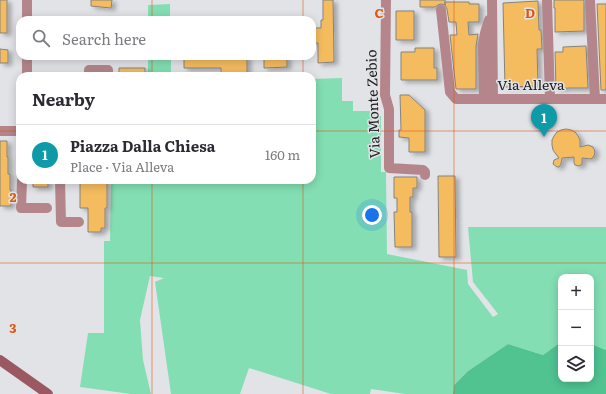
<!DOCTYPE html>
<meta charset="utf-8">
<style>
:root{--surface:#fff;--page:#f2f2f3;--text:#2b2b33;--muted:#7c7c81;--line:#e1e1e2;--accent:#111827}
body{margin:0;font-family:Literata,serif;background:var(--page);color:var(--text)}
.controls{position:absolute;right:12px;bottom:12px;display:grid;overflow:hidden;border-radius:8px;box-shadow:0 2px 10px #0003}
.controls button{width:36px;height:36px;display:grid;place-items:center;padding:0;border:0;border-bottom:1px solid var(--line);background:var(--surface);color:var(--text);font:20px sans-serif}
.you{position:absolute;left:372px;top:215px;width:14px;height:14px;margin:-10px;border:3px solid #fff;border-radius:50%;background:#1a73e8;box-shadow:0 0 0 6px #1a73e833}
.badge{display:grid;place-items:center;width:26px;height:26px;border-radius:50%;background:var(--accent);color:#fff;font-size:13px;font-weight:700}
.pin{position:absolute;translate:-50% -33px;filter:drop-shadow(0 1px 2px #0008)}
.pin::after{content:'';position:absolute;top:21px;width:14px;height:12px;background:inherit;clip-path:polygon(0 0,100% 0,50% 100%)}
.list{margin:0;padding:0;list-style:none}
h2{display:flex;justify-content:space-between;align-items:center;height:52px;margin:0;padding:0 16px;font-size:17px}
h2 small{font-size:13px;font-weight:400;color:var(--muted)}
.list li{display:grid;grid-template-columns:26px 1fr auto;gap:12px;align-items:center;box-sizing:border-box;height:60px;padding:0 16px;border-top:1px solid var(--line)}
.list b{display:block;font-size:15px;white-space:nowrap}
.list p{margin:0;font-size:13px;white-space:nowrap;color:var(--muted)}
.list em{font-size:13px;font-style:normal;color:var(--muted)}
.icon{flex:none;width:22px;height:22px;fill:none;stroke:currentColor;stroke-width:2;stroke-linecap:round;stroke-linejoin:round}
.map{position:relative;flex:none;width:606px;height:394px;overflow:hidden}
.search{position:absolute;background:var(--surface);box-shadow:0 2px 10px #0003;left:16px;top:16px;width:300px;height:44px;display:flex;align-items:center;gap:10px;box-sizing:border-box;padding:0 14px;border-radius:12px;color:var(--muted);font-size:15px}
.panel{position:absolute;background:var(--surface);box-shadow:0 2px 10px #0003;left:16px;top:72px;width:300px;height:112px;border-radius:12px}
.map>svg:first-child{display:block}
.green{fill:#83dfb3}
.forest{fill:#50c391}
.building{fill:#f5bc5e;stroke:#858380;filter:url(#shadow)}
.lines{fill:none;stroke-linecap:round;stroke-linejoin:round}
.street{stroke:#b4868c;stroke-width:10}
.secondary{stroke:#995862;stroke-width:10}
.grid{fill:none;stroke:#de560d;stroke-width:1;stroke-opacity:0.55}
.labels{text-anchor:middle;stroke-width:3;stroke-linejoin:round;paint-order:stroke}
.street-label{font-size:14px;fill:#202022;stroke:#e2e3e7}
.grid-label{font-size:13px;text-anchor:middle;font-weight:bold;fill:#de560d;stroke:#e2e3e7;stroke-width:3;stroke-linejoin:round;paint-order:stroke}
</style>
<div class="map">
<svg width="606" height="394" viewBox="0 0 606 394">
<defs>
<filter id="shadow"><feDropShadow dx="4" dy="2.5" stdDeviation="2" flood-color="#0004"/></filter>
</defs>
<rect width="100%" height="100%" fill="#e2e3e7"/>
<path class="green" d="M170,4V20H148V5Z
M148,56H171V76H148Z
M342,78V101H353V111H373L375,112V116H381V172H386L387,254L467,270L468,284L493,317L498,314L473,282L468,227H606V350L591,344V277H561V342L543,355L508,344L468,371L454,385L453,394H405L371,389L370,394H331L249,368L240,394H171L155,282L164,278L150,276L140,320L143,360L151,394H131L80,387L88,333H104V241H110L111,180H312V79Z"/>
<path class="forest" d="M561,342V379H591V344L606,350V394H453L454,385L468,371L508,344L543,355Z"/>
<path class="building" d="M0,0H7V33H0Z
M91,0H112L111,8L91,6Z
M323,0H333L334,62L318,63V43H312V28H321V20H323Z
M420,0H445V5L441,4L438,5L435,7H420Z
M554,0H584V31L555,32V8H554Z
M538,1L539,30H541L542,49H537L538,86L505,87L503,3Z
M445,2H469V4H479V22H468L469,35L478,34L476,46V89H456L450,35H457L456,22H449L447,9L445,5Z
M597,4H606V90H601Z
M396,11H414V40H396Z
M586,46L588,88H569L556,89L555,52H563V47Z
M415,48H434V68H437V80H401V52H415Z
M0,49L8,50V63H0Z
M184,56H247V76H221V68H184Z
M264,56H287V67L264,68Z
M119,68H145V76H119Z
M400,95H409L425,110V152H409V138L399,137V130H401Z
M566,129L571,130L575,132L578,136L580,140V147L588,145L593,147L594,149L595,152L594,156L591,159L582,158V164L579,166L575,165L574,163V157L562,158L561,164L559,167H557L553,164L554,160L559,158L553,150L552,145V140L554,136L557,132L561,130Z
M0,141H7V157H8V174H10V190H11V206H0Z
M438,176H455L456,257H439Z
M394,177H417V188H413V197H410V212H412V247H395L394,212H397V198H394Z
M33,180H48V187H33Z
M80,180H107V208H105V228H101V232H88V208H80Z"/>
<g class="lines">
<path class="street" d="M386,0L385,95L389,109V168L423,170L425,172V175
M492,0L493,99
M547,0L550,99
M590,0L595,99
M441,10L450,92L456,99H606
M27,20V0
M27,76V56
M89,76V70H108V76
M484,99L483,46L485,33L489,20
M0,131H20
M22,180L21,208H47
M60,180L61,222H79"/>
<path class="secondary" d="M0,360L48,394"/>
</g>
<path class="grid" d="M152,0V20M303,0V20M454,0V394M152,56V76M303,56V76M0,131H20M312,131H606M152,180V394M303,180V394M0,263H606"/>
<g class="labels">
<g class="street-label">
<text x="531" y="90">Via Alleva</text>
<text transform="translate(373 104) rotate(-92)" y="5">Via Monte Zebio</text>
</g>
</g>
<g class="grid-label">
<text x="379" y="18">C</text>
<text x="530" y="18">D</text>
<text x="13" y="202">2</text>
<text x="13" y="333">3</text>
</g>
</svg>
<div class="controls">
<button>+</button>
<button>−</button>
<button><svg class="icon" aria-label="layers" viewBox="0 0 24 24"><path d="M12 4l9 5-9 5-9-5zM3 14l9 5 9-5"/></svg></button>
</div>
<div class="you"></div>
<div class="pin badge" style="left:544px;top:137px;background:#0f9aa8">1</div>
<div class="search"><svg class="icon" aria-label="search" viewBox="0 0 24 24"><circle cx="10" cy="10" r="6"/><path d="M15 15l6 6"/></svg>Search here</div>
<section class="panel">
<h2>Nearby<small></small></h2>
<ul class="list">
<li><span class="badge" style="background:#0f9aa8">1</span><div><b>Piazza Dalla Chiesa</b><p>Place · Via Alleva</p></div><em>160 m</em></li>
</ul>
</section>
</div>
